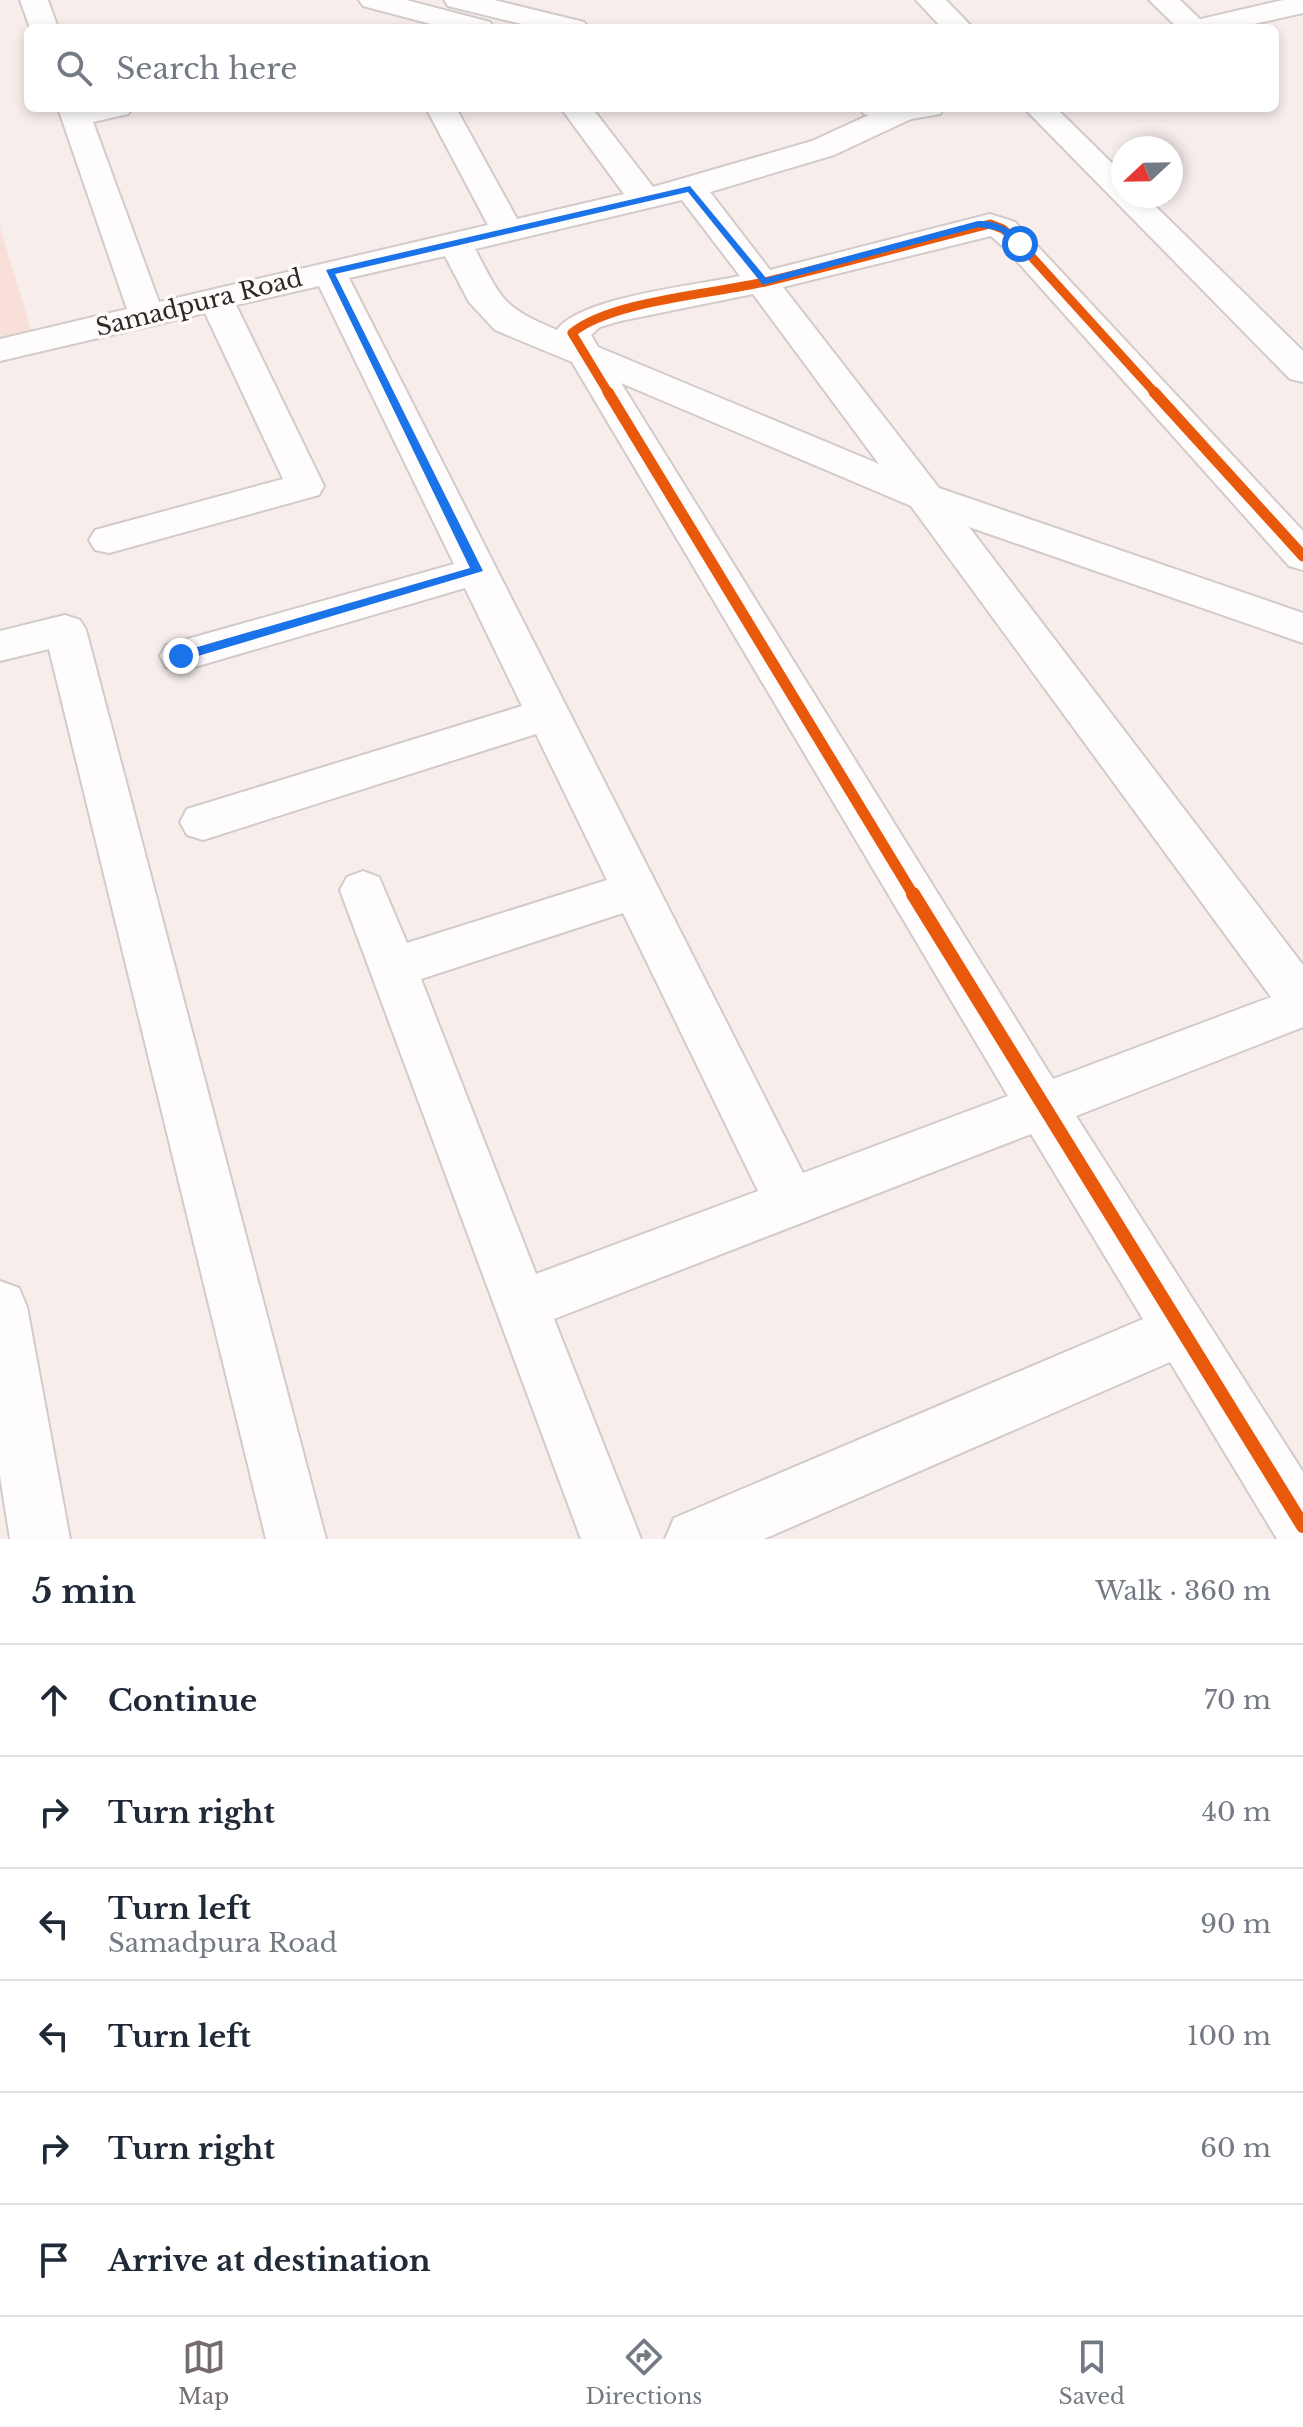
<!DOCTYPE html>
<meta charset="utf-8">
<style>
:root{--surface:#fff;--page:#f6f6f7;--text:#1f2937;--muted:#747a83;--line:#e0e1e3;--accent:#746d6c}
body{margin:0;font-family:"Libre Baskerville",serif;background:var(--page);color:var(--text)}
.compass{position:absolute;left:1111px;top:136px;width:72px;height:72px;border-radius:50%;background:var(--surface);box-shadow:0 4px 12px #0003;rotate:248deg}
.stop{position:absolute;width:24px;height:24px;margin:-18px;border:6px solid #1a73e8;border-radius:50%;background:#fff}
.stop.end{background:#1a73e8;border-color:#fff;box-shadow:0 2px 8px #0008}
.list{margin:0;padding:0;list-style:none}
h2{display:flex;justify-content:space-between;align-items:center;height:104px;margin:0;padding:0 32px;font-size:34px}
h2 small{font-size:26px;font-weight:400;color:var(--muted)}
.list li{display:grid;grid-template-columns:52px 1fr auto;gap:24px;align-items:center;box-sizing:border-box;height:112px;padding:0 32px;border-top:2px solid var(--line)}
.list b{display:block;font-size:30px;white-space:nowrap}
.list p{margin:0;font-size:26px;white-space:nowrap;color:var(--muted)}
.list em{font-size:26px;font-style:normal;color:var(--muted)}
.icon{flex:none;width:44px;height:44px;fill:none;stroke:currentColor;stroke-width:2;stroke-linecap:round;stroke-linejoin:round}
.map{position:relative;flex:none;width:1303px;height:1539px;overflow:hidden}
.search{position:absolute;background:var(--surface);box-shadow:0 4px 12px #0003;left:24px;right:24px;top:24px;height:88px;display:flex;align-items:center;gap:20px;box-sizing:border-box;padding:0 28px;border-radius:12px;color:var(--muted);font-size:30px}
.sheet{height:776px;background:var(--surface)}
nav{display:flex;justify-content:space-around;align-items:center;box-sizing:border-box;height:112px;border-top:2px solid var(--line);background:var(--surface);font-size:22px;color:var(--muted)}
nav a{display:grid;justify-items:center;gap:4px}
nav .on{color:var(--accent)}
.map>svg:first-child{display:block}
.green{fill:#f9dfda}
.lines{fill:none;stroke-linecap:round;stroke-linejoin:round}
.minor-casing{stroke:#d2cbca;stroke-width:4}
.major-casing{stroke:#d2cbca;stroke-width:4}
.minor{fill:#fefcfc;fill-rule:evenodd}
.major{fill:#fefcfc;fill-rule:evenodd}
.cycleway-far2-casing{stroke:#fffbfb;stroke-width:13}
.cycleway-far1-casing{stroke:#fffbfb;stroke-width:16}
.cycleway-casing{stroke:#fffbfb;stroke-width:19}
.cycleway-far2{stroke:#e8590c;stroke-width:9}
.cycleway-far1{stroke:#e8590c;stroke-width:11}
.cycleway{stroke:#e8590c;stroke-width:14}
.route{fill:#1a73e8}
.labels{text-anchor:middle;stroke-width:7;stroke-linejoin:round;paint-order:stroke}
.far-street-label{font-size:24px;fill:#2e2827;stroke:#fffbfb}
</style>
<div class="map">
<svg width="1303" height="1539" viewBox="0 0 1303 1539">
<rect width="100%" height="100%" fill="#f7eeec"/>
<path class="green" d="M0,227L32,333L0,340Z"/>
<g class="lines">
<defs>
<path id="minor" d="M20,0H48L58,28H30Z
M916,0H946L973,28H942Z
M1149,0H1180L1209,28H1178Z
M58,108H132L128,114L93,122L159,302L488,225L426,108H456L517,219L624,194L561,108H592L653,187L812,141L884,108H917L911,119L834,155L710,192L770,270L990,214L1015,222L1303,531V570L1289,566L1008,251L991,236L783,287L939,488L1303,613V643L969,527L1303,965V1027L1076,1116L1303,1472V1539H1277L1170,1362L764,1539H665L674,1518L1143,1319L1031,1134L554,1319L641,1539H581L340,890L347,877L363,871L379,877L407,943L607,880L536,734L203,840L187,835L180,822L187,809L522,706L465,588L181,671L166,667L160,656L166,645L454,564L319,286L236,305L324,486L319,495L109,553L95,550L89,540L95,530L283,479L205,313L0,361V339L127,309ZM682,200L740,276C698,285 580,297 557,330C502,307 502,300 475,249ZM445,256L469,302L495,330L572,362L1008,1096L803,1173L349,278ZM753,294L879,464L598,347L591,335L600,327L620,321ZM621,383L911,506L1271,997L1053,1079ZM623,913L758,1191L536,1274L421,979Z
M1024,108H1056L1123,174V196H1145L1303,351V382L1290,379Z
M65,615L80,620L86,630L326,1539H266L49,649L0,661V631Z
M0,1281L19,1288L27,1307L70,1539H10L0,1476Z"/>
<path id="major" d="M359,0H406L490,22L494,28H446L363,6Z
M444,0H494L584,22L588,28H538L448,6Z
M1283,0H1303V13L1236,28H1184L1188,22Z
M860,108H944L940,114L900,121L864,114Z"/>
</defs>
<use href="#minor" class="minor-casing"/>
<use href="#major" class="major-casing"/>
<use href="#minor" class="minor"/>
<use href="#major" class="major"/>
<defs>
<path id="cycleway-far2" d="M609,394L572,333C611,301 712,294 765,282C840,264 915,243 990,224L1003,229L1020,244L1156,394"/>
<path id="cycleway-far1" d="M608,392L914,896
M1154,392L1303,556"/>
<path id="cycleway" d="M913,894L1303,1526"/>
</defs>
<use href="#cycleway-far2" class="cycleway-far2-casing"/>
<use href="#cycleway-far1" class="cycleway-far1-casing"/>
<use href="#cycleway" class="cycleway-casing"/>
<use href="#cycleway-far2" class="cycleway-far2"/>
<use href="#cycleway-far1" class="cycleway-far1"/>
<use href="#cycleway" class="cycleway"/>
</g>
<path class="route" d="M690,186L766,278L978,221C999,220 1011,229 1025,244L1016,246L1000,231L979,227L763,285L688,192L335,274L483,571L181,661L177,659V653L470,568L326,270Z"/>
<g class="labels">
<g class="far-street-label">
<text transform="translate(199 303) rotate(-14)" y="8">Samadpura Road</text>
</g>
</g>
</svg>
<svg class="compass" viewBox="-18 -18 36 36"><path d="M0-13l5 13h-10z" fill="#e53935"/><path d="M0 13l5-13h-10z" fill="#747a83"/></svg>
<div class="stop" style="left:1020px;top:244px"></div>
<div class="stop end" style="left:181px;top:656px"></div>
<div class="search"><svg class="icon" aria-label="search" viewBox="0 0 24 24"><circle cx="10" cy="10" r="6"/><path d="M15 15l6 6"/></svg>Search here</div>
</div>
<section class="sheet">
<h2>5 min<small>Walk · 360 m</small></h2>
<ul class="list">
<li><svg class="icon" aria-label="ahead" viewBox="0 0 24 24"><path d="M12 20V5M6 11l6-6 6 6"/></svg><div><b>Continue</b></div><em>70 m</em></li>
<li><svg class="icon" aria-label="right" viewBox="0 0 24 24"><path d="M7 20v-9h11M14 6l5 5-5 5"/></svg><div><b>Turn right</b></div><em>40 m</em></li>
<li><svg class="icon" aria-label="left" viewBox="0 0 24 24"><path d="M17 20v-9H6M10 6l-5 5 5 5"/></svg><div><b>Turn left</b><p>Samadpura Road</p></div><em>90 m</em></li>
<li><svg class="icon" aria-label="left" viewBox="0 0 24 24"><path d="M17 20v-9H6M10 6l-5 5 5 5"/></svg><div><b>Turn left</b></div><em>100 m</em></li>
<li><svg class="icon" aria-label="right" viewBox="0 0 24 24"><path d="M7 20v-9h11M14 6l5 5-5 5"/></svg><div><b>Turn right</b></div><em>60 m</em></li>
<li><svg class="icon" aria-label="arrive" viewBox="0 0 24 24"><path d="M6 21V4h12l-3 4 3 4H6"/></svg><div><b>Arrive at destination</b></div></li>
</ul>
</section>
<nav>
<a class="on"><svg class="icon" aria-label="map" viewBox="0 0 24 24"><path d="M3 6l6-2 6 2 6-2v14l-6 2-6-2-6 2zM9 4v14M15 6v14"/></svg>Map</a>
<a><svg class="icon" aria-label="directions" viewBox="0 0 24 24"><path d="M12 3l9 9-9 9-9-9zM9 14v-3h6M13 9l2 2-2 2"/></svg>Directions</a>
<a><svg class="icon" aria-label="saved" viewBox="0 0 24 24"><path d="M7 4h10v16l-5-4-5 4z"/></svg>Saved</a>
</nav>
